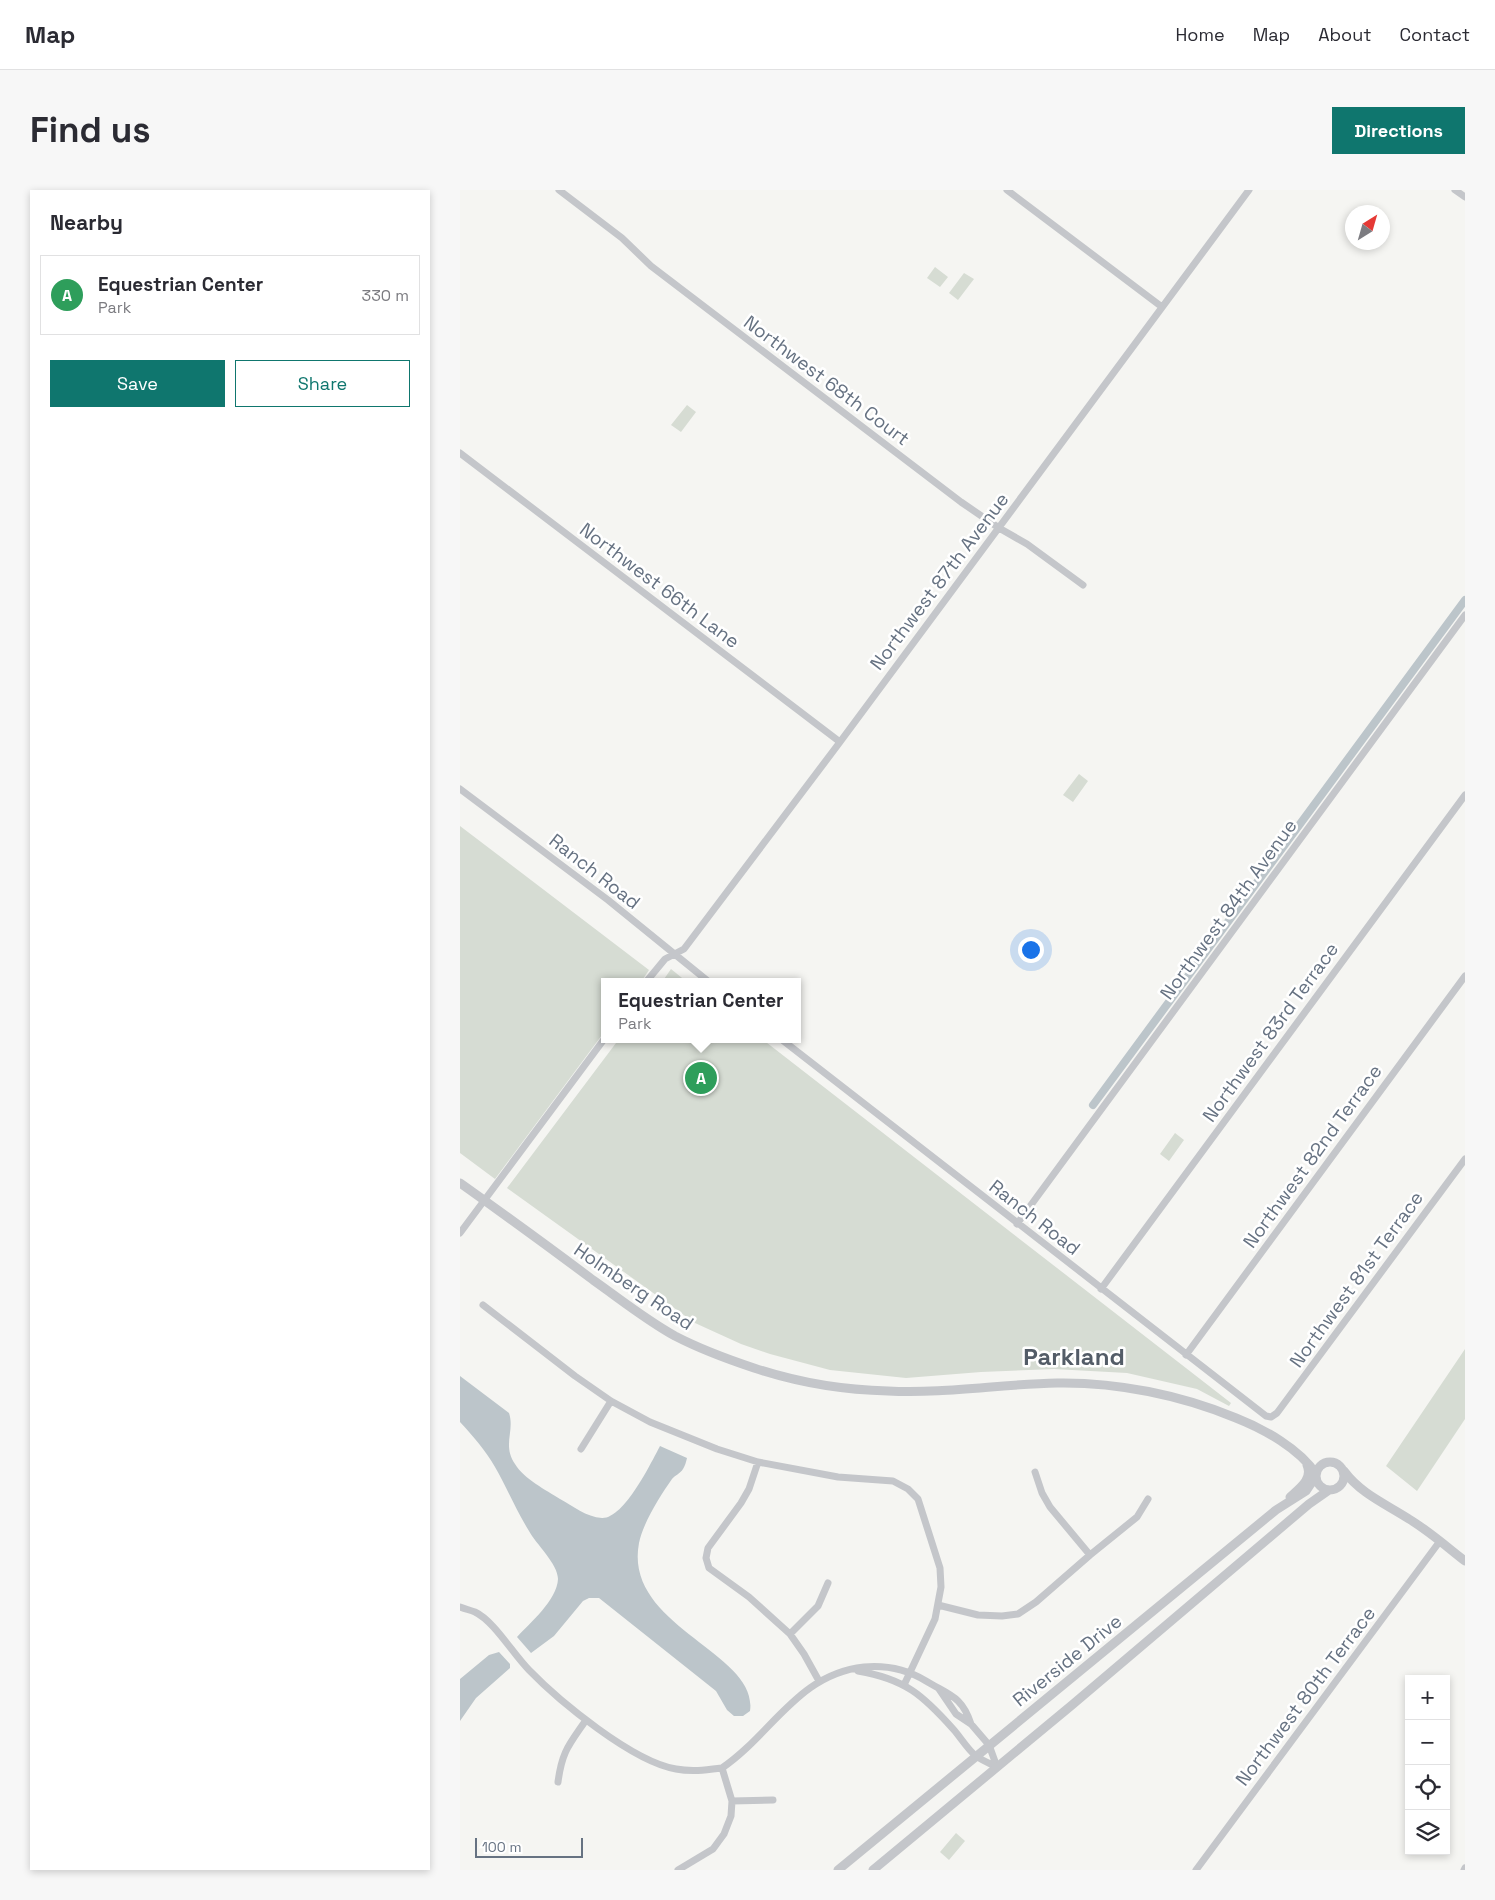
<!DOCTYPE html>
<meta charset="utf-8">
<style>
:root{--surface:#fff;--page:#f7f7f7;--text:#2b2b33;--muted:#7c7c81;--line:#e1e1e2;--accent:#0f766e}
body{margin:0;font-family:"Space Grotesk",sans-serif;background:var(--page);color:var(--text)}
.controls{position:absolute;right:15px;bottom:15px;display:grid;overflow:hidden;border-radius:0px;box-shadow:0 2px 8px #0003}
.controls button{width:45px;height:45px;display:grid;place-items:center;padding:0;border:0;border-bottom:1px solid var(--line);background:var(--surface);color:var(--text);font:25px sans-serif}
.compass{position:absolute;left:885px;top:15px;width:45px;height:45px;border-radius:50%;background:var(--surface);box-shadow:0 2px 8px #0003;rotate:37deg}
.scale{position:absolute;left:15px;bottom:12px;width:108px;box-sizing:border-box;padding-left:5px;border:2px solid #667282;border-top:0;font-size:14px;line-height:18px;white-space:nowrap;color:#667282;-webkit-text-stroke:4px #fff;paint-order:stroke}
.you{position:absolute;left:570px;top:759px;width:18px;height:18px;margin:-12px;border:4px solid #fff;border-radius:50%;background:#1a73e8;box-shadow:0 0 0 8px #1a73e833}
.badge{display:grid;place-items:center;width:32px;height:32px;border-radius:50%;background:var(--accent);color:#fff;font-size:16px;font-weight:700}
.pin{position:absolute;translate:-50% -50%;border:2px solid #fff;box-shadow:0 1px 5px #0006}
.popup{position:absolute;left:141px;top:788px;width:200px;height:65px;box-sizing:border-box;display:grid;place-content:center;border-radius:0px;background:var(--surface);filter:drop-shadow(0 1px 4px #0005);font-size:16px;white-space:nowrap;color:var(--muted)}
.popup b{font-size:19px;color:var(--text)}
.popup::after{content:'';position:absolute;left:50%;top:100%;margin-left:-10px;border:10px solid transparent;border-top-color:var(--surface)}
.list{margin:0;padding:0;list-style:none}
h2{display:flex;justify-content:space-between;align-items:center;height:65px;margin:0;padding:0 20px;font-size:21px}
h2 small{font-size:16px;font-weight:400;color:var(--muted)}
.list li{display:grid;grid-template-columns:32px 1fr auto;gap:15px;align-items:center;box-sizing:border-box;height:80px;margin:0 10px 10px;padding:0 10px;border:1px solid var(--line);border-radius:0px}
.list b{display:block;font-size:19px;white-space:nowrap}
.list p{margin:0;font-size:16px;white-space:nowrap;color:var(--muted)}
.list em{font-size:16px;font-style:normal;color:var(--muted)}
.actions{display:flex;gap:10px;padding:15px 20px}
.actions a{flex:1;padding:11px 0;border:1px solid var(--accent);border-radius:0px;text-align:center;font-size:18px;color:var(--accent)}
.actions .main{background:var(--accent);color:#fff}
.icon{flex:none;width:28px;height:28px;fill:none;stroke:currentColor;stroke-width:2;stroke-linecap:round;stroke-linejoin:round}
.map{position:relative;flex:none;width:1005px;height:1680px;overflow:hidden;border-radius:0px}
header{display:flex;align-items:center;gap:30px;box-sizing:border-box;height:70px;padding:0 25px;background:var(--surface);border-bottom:1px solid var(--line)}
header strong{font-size:24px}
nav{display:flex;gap:28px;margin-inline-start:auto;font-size:18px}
.intro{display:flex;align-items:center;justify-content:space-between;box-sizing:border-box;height:120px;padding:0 30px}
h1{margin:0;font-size:35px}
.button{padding:12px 22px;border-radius:0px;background:var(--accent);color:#fff;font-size:18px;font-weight:700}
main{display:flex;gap:30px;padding:0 30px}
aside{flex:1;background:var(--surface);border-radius:0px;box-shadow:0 2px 8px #0003}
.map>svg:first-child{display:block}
.green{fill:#d6dcd3}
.water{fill:#bcc5ca}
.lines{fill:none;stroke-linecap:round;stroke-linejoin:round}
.canal{stroke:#bcc5ca;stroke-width:8}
.minor{stroke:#c4c6ca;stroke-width:7}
.tertiary{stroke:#c4c6ca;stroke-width:9}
.labels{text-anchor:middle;stroke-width:5;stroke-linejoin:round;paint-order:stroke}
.street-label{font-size:19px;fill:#667282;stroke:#fff}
.district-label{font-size:24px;font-weight:bold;fill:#535c67;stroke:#fff}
</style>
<header>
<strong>Map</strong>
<nav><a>Home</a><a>Map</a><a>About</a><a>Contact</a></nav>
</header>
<div class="intro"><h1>Find us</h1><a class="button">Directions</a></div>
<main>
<aside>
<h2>Nearby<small></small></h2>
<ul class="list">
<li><span class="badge" style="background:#2e9e5b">A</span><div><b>Equestrian Center</b><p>Park</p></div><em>330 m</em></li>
</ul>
<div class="actions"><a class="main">Save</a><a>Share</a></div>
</aside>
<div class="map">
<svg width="1005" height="1680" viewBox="0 0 1005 1680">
<rect width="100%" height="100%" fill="#f5f5f2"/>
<path class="green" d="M475,77L488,87L480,97L467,88Z
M504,83L514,89L498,110L489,103Z
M227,215L236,222L221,242L211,235Z
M619,584L628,591L613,612L603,605Z
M0,636L189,780L181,792H145V841L35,989L0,963Z
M211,779L227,792H202Z
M159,849H302L771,1213L769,1216L737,1199L667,1183L594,1179L521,1182L446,1188L370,1180L310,1164L281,1154L235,1133L47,998Z
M715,943L724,950L709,971L700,964Z
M1005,1159V1229L957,1301L926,1276Z
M496,1643L505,1651L489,1670L480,1662Z"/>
<path class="water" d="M0,1186L49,1223C55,1241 42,1255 55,1274C64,1289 86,1300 100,1309C113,1316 126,1327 142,1328C164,1329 191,1273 200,1256L227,1268C226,1272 225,1276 223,1279C220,1284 215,1285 212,1289C200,1306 183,1333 179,1353C163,1437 299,1462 290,1521L283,1526H274L267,1520L256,1501L139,1408H129L123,1411L94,1446L71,1463L57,1447C70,1433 97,1410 98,1389C98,1374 76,1354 69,1341C56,1320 47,1298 35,1277C26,1261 13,1246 0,1232Z
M39,1462L50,1474V1478L16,1508L0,1531V1489L29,1465Z"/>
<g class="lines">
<path class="canal" d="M633,915L1005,410"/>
<path class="minor" d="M99,0L162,48L191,76L501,312L539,338L567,354L623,395
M547,0L702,117
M995,0L1005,7
M0,263L380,552
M0,599L148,710L249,792
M186,792L205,769L224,759L380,552L789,0
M321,849L806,1226L811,1227L817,1223L1005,969
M557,1034L1005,425
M0,1043L145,848
M641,1099L1005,605
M23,1115L115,1186L151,1211L190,1232L257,1259L298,1272L378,1287L433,1291L448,1299L458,1309L480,1378L481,1397L475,1429L444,1495
M726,1165L1005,786
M121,1259L151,1211
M298,1272L289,1299L281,1313L248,1358L246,1368L249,1378L289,1407L330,1444L344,1464L359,1491
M575,1282L582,1303L590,1317L630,1365
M478,1415L518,1425L542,1426L558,1424L576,1412L630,1365L677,1327L688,1309
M0,1417C5,1419 10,1420 15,1422C34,1431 53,1464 69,1480C99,1511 173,1572 216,1579C232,1582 246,1580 262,1578
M330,1444L358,1416L368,1393
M398,1481C445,1489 463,1505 494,1540C501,1548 508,1560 516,1566C523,1571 531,1574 537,1577
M479,1499L496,1524L511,1534L529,1555L537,1577
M98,1592C102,1561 109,1555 126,1530
M272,1611L313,1610
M218,1680L253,1659L264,1644L271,1626L272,1611L262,1578C312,1544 338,1484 404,1477C426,1475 448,1480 466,1491C489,1505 502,1506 511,1534
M736,1680L980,1351
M1004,1680L1005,1678"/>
<path class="tertiary" d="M0,993C45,1025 89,1057 133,1090C160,1109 186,1130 215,1146C240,1159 267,1169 294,1178C336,1192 383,1200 428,1201C484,1204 541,1194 597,1193C657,1192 721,1205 776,1228C804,1239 840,1259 856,1284
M856 1286a14 14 0 1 1 28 0a14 14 0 1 1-28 0Z
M884,1281C901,1304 926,1314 949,1329C969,1341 987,1357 1005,1371
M830,1307C840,1298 853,1289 847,1275
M378,1680L816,1320L846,1301L856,1286
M413,1680L612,1515L849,1314L869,1300"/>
</g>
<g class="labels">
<g class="street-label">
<text transform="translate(367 190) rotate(37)" y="7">Northwest 68th Court</text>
<text transform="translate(479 391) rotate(-53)" y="7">Northwest 87th Avenue</text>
<text transform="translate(200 395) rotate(37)" y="7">Northwest 66th Lane</text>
<text transform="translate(135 681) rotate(38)" y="7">Ranch Road</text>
<text transform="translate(768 719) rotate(-54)" y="7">Northwest 84th Avenue</text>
<text transform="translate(810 842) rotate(-54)" y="7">Northwest 83rd Terrace</text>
<text transform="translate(852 966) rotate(-54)" y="7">Northwest 82nd Terrace</text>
<text transform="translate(575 1027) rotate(38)" y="7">Ranch Road</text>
<text transform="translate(896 1089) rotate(-54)" y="7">Northwest 81st Terrace</text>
<text transform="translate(174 1096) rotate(34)" y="7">Holmberg Road</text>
<text transform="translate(607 1470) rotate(-39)" y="7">Riverside Drive</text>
<text transform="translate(845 1506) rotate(-53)" y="7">Northwest 80th Terrace</text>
</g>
<g class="district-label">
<text x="614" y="1175">Parkland</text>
</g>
</g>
</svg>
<div class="controls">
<button>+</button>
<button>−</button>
<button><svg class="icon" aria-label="locate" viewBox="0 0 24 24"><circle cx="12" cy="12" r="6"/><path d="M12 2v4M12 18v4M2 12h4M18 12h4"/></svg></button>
<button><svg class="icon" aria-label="layers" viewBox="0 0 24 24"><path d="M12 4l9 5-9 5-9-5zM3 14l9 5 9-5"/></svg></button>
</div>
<svg class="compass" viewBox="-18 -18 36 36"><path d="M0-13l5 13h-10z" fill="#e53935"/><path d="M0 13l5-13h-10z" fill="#7c7c81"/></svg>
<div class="scale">100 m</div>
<div class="you"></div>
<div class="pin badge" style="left:241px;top:888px;background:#2e9e5b">A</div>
<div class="popup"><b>Equestrian Center</b>Park</div>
</div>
</main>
